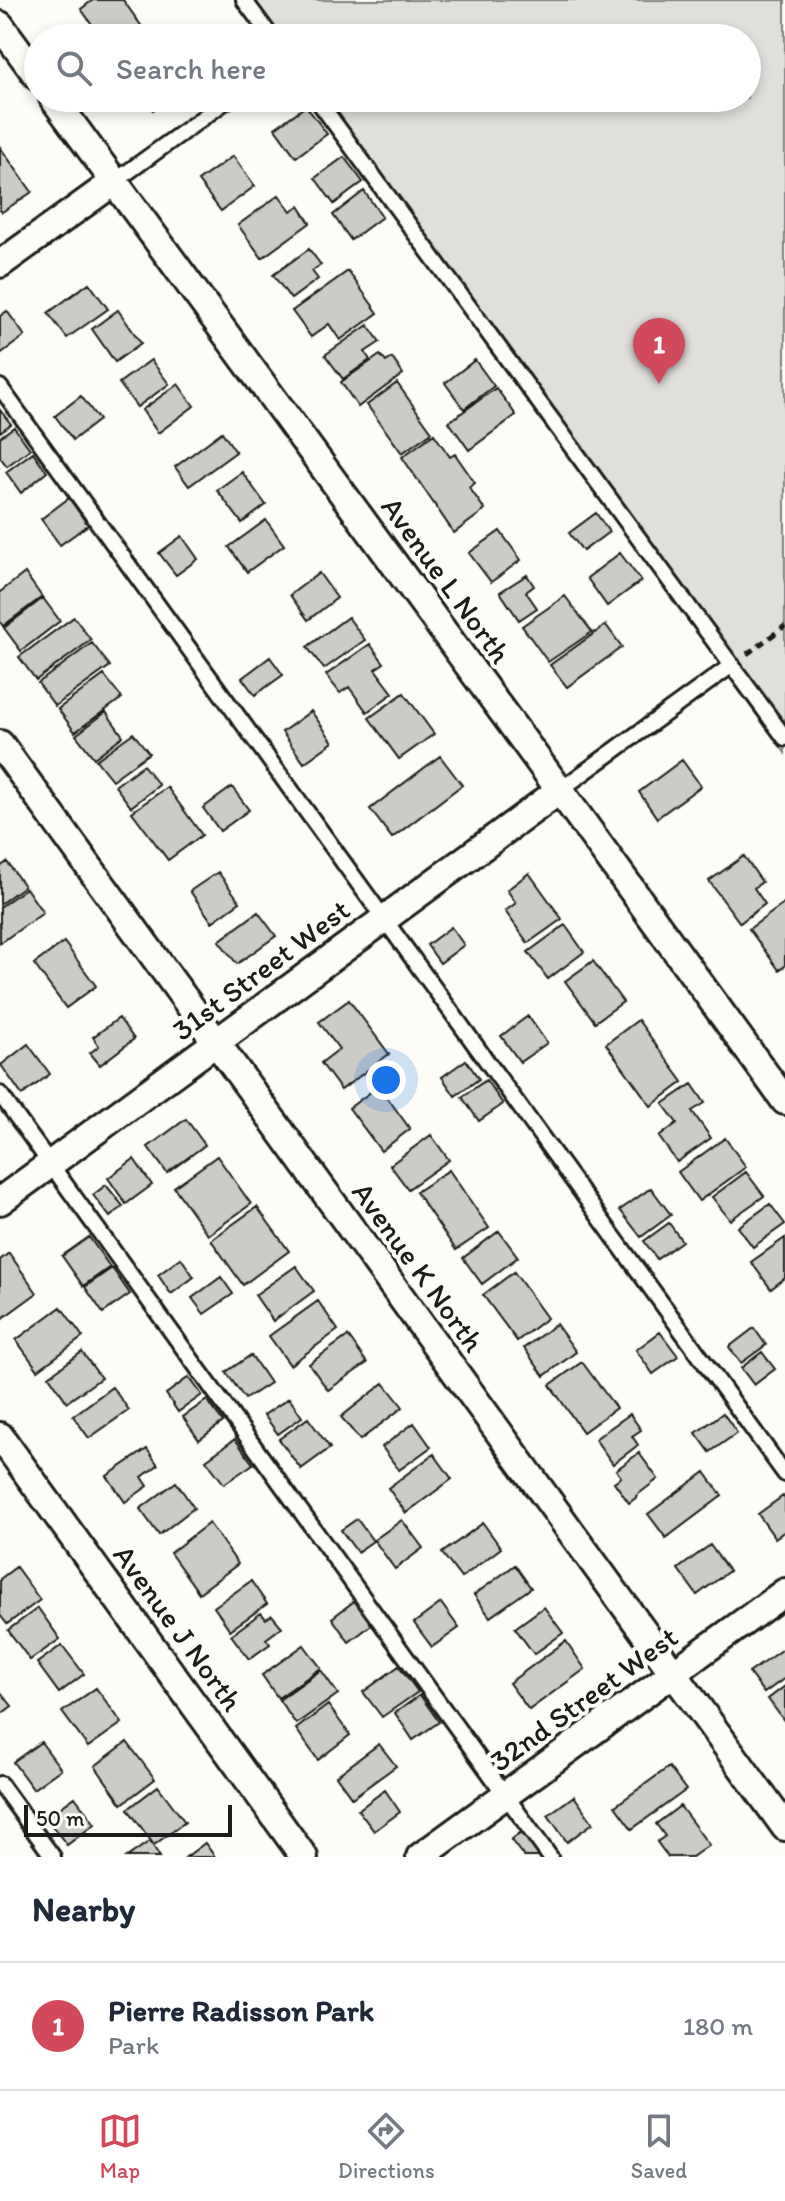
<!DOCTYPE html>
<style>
:root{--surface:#fff;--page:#f2f2f3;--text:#1f2937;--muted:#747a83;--line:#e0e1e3;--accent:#d1495b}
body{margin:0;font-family:Itim,sans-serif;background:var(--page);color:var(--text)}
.scale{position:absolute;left:24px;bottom:20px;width:208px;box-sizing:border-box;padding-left:8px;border:4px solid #1c1c1c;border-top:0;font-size:22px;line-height:28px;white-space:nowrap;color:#1c1c1c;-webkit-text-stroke:6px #fdfcf7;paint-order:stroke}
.you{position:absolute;left:386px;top:1080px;width:28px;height:28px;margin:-20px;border:6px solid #fff;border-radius:50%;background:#1a73e8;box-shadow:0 0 0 12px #1a73e833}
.badge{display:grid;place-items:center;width:52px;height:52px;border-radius:50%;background:var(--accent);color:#fff;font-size:26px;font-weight:700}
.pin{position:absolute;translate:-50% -66px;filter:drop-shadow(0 2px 4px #0008)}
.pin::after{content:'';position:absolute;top:42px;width:28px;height:24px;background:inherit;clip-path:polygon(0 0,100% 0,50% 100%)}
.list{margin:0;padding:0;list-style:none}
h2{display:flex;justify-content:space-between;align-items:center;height:104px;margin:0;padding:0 32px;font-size:34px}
h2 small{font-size:26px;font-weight:400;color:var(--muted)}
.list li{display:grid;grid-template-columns:52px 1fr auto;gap:24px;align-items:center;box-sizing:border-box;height:128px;padding:0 32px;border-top:2px solid var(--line)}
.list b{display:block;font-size:30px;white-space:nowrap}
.list p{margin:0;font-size:26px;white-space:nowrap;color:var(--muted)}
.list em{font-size:26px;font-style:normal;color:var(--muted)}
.icon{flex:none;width:44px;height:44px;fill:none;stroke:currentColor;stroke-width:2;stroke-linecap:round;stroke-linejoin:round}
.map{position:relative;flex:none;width:785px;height:1857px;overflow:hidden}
.search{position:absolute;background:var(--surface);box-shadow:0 4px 12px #0003;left:24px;right:24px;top:24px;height:88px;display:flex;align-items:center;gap:20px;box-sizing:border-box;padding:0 28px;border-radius:44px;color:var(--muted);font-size:30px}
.sheet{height:232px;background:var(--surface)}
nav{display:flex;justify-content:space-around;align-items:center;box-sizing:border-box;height:112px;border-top:2px solid var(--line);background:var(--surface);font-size:22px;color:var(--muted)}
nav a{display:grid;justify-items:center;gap:4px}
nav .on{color:var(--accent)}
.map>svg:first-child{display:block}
.green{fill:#e0dfdb;stroke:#7e7e7c;stroke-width:2}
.building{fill:#cccbc8;stroke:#1c1c1c;stroke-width:2}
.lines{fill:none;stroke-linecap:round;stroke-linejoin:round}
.service-casing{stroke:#1c1c1c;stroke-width:20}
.minor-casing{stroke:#1c1c1c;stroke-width:32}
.path{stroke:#1c1c1c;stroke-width:5;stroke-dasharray:8 6;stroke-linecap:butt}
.service{stroke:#fdfcf7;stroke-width:14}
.minor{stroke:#fdfcf7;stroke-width:26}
.labels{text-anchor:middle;stroke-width:8;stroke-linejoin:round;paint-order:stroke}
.street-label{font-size:30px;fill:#1c1c1c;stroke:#fdfcf7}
</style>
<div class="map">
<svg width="785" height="1857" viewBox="0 0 785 1857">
<rect width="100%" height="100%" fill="#fdfcf7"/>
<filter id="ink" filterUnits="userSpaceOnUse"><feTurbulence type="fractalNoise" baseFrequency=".0125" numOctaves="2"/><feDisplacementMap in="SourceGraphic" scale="16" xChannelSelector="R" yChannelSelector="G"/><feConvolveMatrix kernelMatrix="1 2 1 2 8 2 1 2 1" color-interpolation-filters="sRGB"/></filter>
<g filter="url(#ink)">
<path class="green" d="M255,0H785V753L729,677L738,669L326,98H747V38H282Z"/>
<path class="building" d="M93,0H123L145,31L135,38H102L81,9Z
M145,98H169L153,110Z
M306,106L327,134L296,157L275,128Z
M0,147L32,192L2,212L0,210Z
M233,156L255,186L221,211L198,181Z
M344,157L363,182L334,204L315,178Z
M364,191L382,217L351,240L333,215Z
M279,195L291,211L299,206L310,223L262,258L238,225Z
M309,249L321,265L312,271L318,279L291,299L273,275Z
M348,271L378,313L340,340L329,324L311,337L292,311Z
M89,283L108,309L67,338L48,313Z
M118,310L141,343L115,362L92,329Z
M7,311L25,336L0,354V316Z
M368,325L380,342L365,352L370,360L343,379L325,355Z
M380,355L386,362L392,358L403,374L358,407L341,382Z
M151,360L169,384L137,407L119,383Z
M475,360L494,386L464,409L445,383Z
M397,383L432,432L402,453L367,405Z
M178,384L194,406L158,433L142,410Z
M496,388L516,415L469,450L449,422Z
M81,396L99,420L73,440L55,416Z
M0,410L11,424L0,432Z
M14,427L30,449L7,466L0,457V437Z
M222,432L236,452L189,486L175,467Z
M434,434L450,457L455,454L475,483L469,487L485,510L454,533L402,457Z
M33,452L47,472L21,493L6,472Z
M242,472L266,505L242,523L217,490Z
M69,498L88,525L60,545L41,519Z
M596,513L609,532L583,551L569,533Z
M266,520L284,545L247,572L229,547Z
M500,531L521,560L491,582L469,553Z
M182,536L198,559L176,575L159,553Z
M620,553L641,581L607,606L587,578Z
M25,573L42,597L3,626L0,622V592Z
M319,573L337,598L308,620L290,595Z
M527,575L534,586L526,592L537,608L519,620L500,592Z
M565,596L592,632L548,662L522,626Z
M43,598L60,621L21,651L4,628Z
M74,617L91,640L36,680L19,657Z
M348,617L365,640L324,669L307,647Z
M606,625L622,647L567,687L550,665Z
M92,643L110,666L55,706L38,683Z
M370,644L384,663L375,669L393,693L367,712L349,687L340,693L326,675Z
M270,657L283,675L255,695L242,678Z
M104,675L122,698L75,732L58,709Z
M404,693L434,734L399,759L369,718Z
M311,711L333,742L304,763L282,732Z
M106,712L123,736L94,758L76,735Z
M133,733L149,753L112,780L96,760Z
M440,756L462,785L392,838L370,809Z
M682,760L701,786L657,818L639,792Z
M143,765L159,785L131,807L115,786Z
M167,787L202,835L168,860L132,812Z
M232,787L249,810L220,831L203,808Z
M744,856L762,882L754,888L765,904L740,923L709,881Z
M7,862L24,886L0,904V867Z
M218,872L240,902L212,922L190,891Z
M529,873L562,919L528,943L505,911L516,903L507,890Z
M26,888L43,913L0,943V907Z
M785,903V966L779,970L749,929Z
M258,912L276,936L237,964L219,941Z
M565,925L584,952L548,979L528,952Z
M451,927L464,945L440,963L427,945Z
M64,942L96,986L66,1008L34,964Z
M593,961L623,1002L595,1022L565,981Z
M349,1000L389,1054L341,1090L321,1063L339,1049L319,1022Z
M528,1016L547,1043L520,1062L501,1036Z
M119,1018L134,1039L100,1065L90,1053L99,1046L93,1037Z
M638,1020L683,1082L651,1106L606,1044Z
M28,1044L50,1074L22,1095L1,1065Z
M466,1060L479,1079L455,1096L442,1077Z
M486,1080L503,1104L479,1121L462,1097Z
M692,1084L705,1103L692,1111L711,1138L677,1162L659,1137L677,1123L663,1104Z
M379,1086L410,1129L381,1151L349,1108Z
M186,1119L205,1145L167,1173L148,1147Z
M431,1135L449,1160L408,1189L390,1165Z
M725,1138L746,1167L699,1201L678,1172Z
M217,1156L251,1204L208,1235L174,1187Z
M134,1159L152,1185L126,1204L108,1178Z
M449,1170L489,1228L456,1250L416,1192Z
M746,1172L764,1196L730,1220L712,1197Z
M106,1185L123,1206L110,1217L93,1195Z
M651,1188L671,1215L641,1237L620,1210Z
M770,1204L785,1224L753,1247L738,1227Z
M257,1207L289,1251L243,1285L211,1240Z
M669,1223L682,1241L657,1259L644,1241Z
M499,1231L518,1257L482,1284L463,1258Z
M89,1237L110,1267L83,1286L62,1256Z
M785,1238V1278L771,1289L751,1262Z
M9,1253L37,1293L0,1320V1260Z
M181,1258L194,1277L171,1294L158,1275Z
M296,1266L314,1291L273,1321L255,1295Z
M112,1268L130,1294L103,1313L85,1287Z
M514,1272L547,1318L517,1341L483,1295Z
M221,1277L233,1294L204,1314L192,1298Z
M318,1301L338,1330L290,1365L269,1336Z
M61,1307L83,1337L38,1370L16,1340Z
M556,1324L576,1352L544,1376L524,1348Z
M754,1328L766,1345L741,1363L729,1347Z
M660,1332L678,1356L653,1374L636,1350Z
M348,1336L367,1363L328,1390L309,1364Z
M82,1352L101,1378L67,1402L49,1376Z
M762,1352L775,1369L754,1385L741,1368Z
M251,1355L270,1383L245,1399L226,1372Z
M582,1362L616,1408L583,1432L550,1385Z
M189,1377L202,1395L178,1412L166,1394Z
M384,1383L403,1407L360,1440L341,1417Z
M112,1387L129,1410L89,1438L73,1416Z
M289,1398L302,1417L278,1434L264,1415Z
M207,1400L223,1422L199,1440L183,1417Z
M723,1413L737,1433L710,1452L696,1433Z
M630,1414L641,1430L632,1436L638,1445L613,1464L595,1439Z
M308,1418L330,1448L301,1469L279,1439Z
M414,1423L431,1447L399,1470L382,1447Z
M235,1439L253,1464L224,1484L206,1460Z
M147,1449L158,1465L142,1477L148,1486L125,1502L107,1476Z
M639,1453L658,1479L636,1496L637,1497L629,1503L614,1482L621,1477L616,1470Z
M434,1454L452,1479L406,1513L388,1488Z
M705,1472L722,1496L666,1538L648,1514Z
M176,1482L194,1508L159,1535L140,1509Z
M783,1496L785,1499V1531L775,1538L758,1514Z
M357,1519L373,1541L357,1552L341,1530Z
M402,1520L423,1548L395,1569L374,1540Z
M209,1523L238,1564L199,1593L170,1553Z
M483,1523L501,1548L461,1578L442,1553Z
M710,1545L729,1571L697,1595L678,1569Z
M515,1565L531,1588L490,1617L474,1595Z
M16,1567L40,1600L7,1624L0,1615V1579Z
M251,1581L267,1604L230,1630L214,1607Z
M357,1599L374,1623L349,1642L332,1618Z
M441,1603L459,1628L432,1647L414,1623Z
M544,1607L563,1633L534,1654L515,1628Z
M38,1608L60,1639L30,1660L8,1630Z
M261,1613L266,1619L272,1615L282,1627L266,1639L270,1644L249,1659L231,1635Z
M566,1641L585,1669L529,1710L509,1683Z
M62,1645L84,1674L59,1693L37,1663Z
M304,1645L321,1668L278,1698L262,1675Z
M785,1647V1678L764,1693L749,1673Z
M399,1666L418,1692L382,1717L363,1692Z
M321,1670L338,1694L296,1724L279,1700Z
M785,1686V1722L768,1699Z
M96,1688L122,1723L88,1747L62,1712Z
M0,1691L12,1706L0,1715Z
M420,1695L439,1722L413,1740L395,1713Z
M328,1705L350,1735L318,1760L296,1729Z
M41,1742L61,1769L33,1789L13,1762Z
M127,1742L155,1779L122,1804L95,1766Z
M379,1744L396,1766L352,1798L336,1776Z
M669,1767L686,1790L632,1829L615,1806Z
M158,1786L185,1822L154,1845L128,1809Z
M385,1790L400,1812L374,1831L358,1810Z
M574,1796L593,1823L567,1842L548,1815Z
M75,1797L95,1824L67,1845L46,1818Z
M680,1806L709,1845L692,1857H668L657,1842L665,1836L656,1824Z
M524,1830L541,1853L538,1855L539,1857H524L511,1840Z
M150,1841L160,1857H127Z
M205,1843L215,1857H186Z"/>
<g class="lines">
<defs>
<path id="service" d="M244,0L272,38
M316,98L785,738
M114,182L230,98
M0,387L785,1474
M560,790L732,665
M0,1094L550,1857
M0,1784L53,1857"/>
<path id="minor" d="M0,25L38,77
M53,98L537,759L785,1101
M0,264L114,182
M0,744L785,1827
M0,1201L560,790
M0,1436L304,1857
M420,1857L785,1592"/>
</defs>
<use href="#service" class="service-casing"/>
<use href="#minor" class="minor-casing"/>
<path class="path" d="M747,654L785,626"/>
<use href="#service" class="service"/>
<use href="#minor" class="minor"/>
</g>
</g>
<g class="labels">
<g class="street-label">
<text transform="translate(446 580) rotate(54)" y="10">Avenue L North</text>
<text transform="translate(261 970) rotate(-37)" y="10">31st Street West</text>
<text transform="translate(418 1267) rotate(54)" y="10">Avenue K North</text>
<text transform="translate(178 1628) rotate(54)" y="10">Avenue J North</text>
<text transform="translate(584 1699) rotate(-36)" y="10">32nd Street West</text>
</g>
</g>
</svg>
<div class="scale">50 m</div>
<div class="you"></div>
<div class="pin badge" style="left:659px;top:384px">1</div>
<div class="search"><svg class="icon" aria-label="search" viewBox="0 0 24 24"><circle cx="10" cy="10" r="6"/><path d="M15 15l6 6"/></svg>Search here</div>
</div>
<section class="sheet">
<h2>Nearby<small></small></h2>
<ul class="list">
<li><span class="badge">1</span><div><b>Pierre Radisson Park</b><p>Park</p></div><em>180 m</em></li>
</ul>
</section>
<nav>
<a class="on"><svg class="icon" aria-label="map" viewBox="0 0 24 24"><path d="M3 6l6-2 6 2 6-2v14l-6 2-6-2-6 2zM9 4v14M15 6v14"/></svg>Map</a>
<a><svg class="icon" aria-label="directions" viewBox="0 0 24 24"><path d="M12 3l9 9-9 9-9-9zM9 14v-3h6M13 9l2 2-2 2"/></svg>Directions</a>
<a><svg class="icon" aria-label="saved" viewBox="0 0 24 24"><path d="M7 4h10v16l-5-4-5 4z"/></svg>Saved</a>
</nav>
